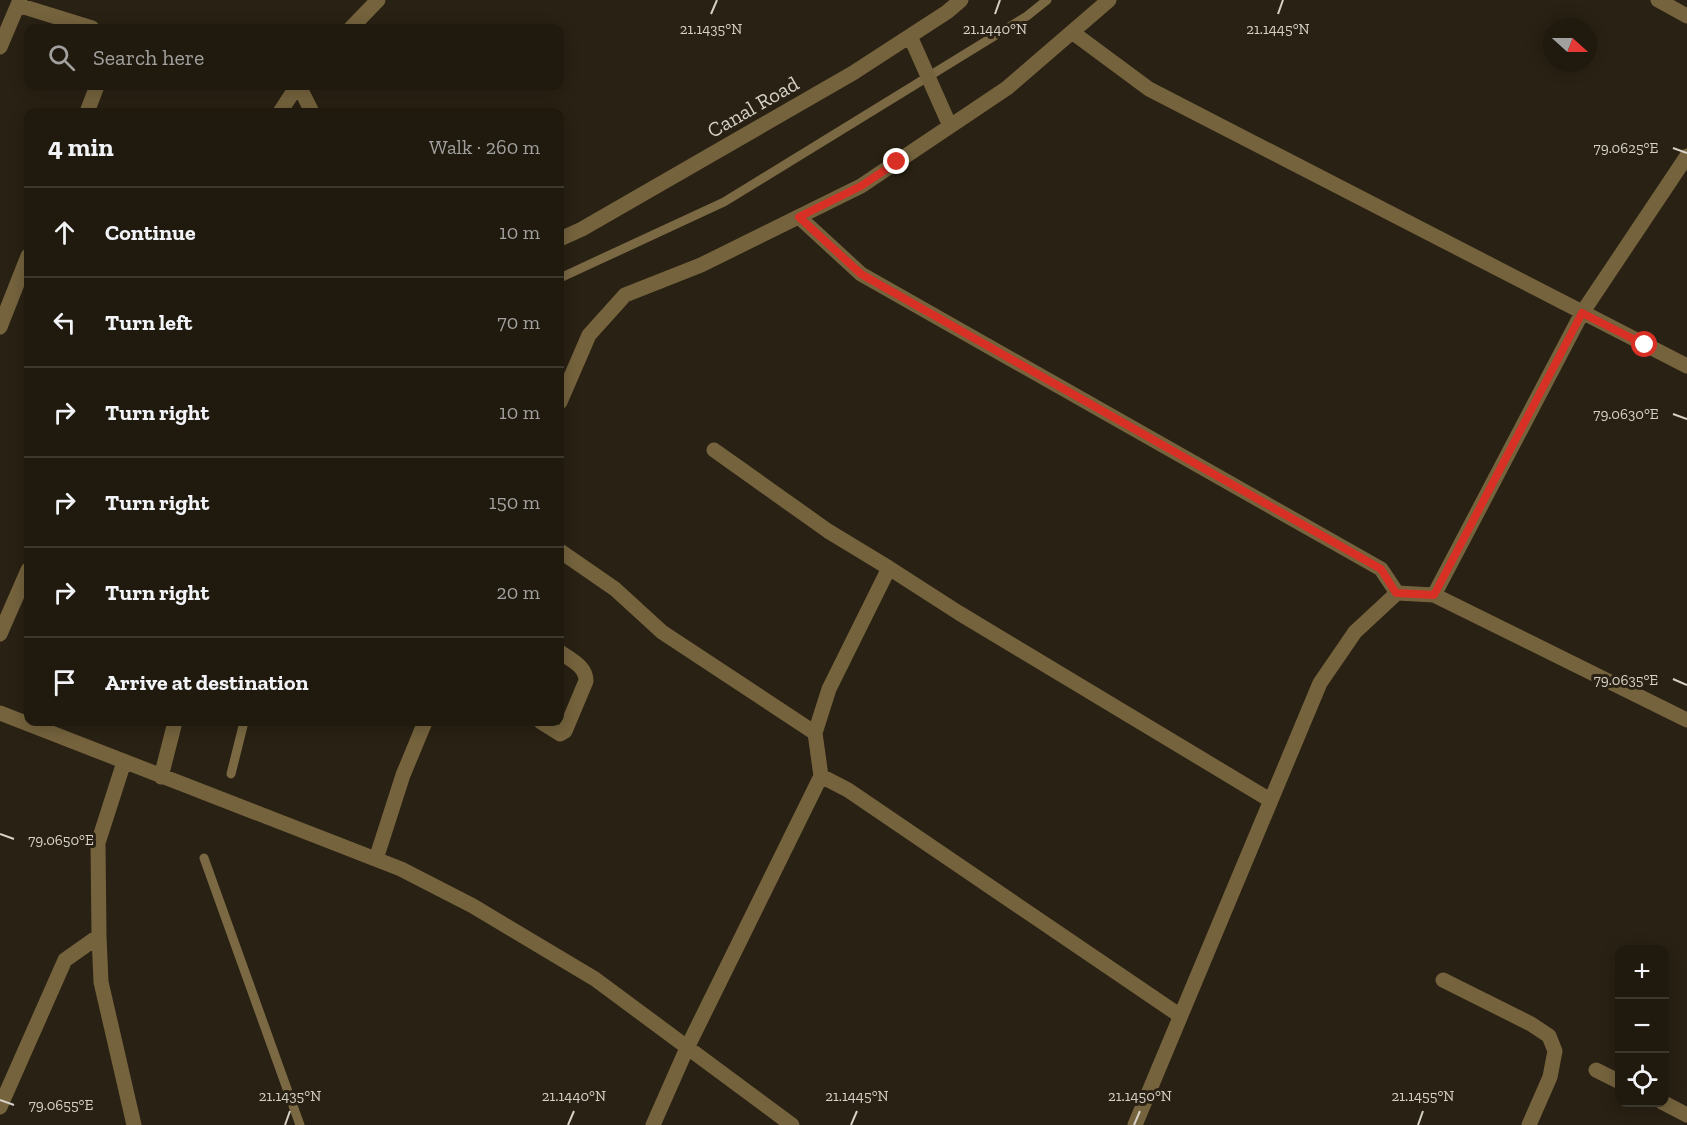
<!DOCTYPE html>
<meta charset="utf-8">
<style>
:root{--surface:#1f190e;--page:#272217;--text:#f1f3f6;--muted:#a1a09e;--line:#3c382e}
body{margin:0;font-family:"Zilla Slab",serif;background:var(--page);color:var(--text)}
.controls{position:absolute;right:18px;bottom:18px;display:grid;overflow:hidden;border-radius:12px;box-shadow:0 3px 15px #0003}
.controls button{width:54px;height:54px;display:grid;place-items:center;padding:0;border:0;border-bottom:2px solid var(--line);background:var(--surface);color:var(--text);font:30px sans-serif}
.compass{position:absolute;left:1543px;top:18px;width:54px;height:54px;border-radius:50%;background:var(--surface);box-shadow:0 3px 15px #0003;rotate:111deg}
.stop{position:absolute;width:18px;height:18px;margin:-14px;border:4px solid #d93025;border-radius:50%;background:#fff}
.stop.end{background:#d93025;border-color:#fff;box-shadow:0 2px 6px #0008}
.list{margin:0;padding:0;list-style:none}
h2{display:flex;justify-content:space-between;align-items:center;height:78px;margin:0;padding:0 24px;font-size:26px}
h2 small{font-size:20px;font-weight:400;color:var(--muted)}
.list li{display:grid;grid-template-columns:39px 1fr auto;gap:18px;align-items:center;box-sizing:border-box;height:90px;padding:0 24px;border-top:2px solid var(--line)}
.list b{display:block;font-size:22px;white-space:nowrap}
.list em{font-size:20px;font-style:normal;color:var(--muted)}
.icon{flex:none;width:33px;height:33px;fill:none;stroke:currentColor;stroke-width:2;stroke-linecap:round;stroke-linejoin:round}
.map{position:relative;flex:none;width:1687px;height:1125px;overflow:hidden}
.search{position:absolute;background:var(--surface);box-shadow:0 3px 15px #0003;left:24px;top:24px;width:540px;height:66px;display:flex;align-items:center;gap:15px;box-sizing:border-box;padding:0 21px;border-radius:12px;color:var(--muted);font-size:22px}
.panel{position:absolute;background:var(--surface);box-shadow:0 3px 15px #0003;left:24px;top:108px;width:540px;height:618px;border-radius:12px}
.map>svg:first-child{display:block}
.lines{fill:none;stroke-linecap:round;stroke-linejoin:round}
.stream{stroke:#7a6943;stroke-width:9}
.minor{stroke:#75633d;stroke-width:15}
.route{stroke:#d93025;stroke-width:8}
.ticks{fill:none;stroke:#d6d1c7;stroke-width:2}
.labels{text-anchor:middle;stroke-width:6;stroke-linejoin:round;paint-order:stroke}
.street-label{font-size:21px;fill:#d6d1c7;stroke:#292113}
.ticks-label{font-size:15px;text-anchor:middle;fill:#d6d1c7;stroke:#292113;stroke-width:6;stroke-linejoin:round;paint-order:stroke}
</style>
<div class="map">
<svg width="1687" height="1125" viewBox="0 0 1687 1125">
<rect width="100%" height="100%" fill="#292113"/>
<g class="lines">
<path class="stream" d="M560,278L724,202L1027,16L1047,0
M231,774L244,722
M204,858L300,1125"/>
<path class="minor" d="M1658,0L1687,16
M18,5L92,28
M351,28L378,0
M1072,32L1149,89L1687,366
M910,36L950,126
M0,47L20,0
M299,86L312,112
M87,112L97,86
M280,112L297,86
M799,217L861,274L1381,569L1397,593
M560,239L582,229L853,73L947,12L961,0
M0,327L28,256
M560,402L589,335L625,295L701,265L861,186L1007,88L1109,0
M714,450L828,531L889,568
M560,551L615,589L662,632L815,733
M1434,595L1582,313L1687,156
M0,634L28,570
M0,713L401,869L473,906L595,979L792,1125
M541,722L560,734L565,731L586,681C586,666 571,660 560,652
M124,762L98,843L99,936L101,982L134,1125
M821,776L848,790L1179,1015
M161,777L175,722
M376,859L403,775L425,722
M1443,980L1531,1024L1549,1036L1555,1051L1550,1077L1529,1125
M1596,1070L1620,1082
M1662,1102L1687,1115
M0,1107L65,960L99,936
M653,1125L687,1048L821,776L815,733L829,689L889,568L959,613L1270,800
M1135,1125L1320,683L1355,632L1397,593L1434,595L1687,720"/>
</g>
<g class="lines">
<path class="route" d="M897,162L861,186L799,217L861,274L1381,569L1396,593L1434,595L1582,313L1645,345"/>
</g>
<path class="ticks" d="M711,14L717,0M995,14L1000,0M1278,14L1283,0M1673,148L1687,153M1673,414L1687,419M1673,679L1687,685M0,834L14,839M0,1100L14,1105M285,1125L290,1111M568,1125L574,1111M851,1125L857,1111M1134,1125L1140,1111M1418,1125L1423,1111"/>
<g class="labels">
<g class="street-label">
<text transform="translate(753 107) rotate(-30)" y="7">Canal Road</text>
</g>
</g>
<g class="ticks-label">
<text x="711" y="34">21.1435°N</text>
<text x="995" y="34">21.1440°N</text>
<text x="1278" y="34">21.1445°N</text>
<text x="1626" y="153">79.0625°E</text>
<text x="1626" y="419">79.0630°E</text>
<text x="1626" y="685">79.0635°E</text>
<text x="61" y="845">79.0650°E</text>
<text x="290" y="1101">21.1435°N</text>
<text x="574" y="1101">21.1440°N</text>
<text x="857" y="1101">21.1445°N</text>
<text x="1140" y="1101">21.1450°N</text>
<text x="1423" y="1101">21.1455°N</text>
<text x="61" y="1110">79.0655°E</text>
</g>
</svg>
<div class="controls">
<button>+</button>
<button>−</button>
<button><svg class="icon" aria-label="locate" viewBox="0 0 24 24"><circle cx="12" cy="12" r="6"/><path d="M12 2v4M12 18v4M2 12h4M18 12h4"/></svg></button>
</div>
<svg class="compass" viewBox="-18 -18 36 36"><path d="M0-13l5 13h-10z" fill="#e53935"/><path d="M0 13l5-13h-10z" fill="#a1a09e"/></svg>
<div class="stop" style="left:1645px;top:345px"></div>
<div class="stop end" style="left:897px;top:162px"></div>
<div class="search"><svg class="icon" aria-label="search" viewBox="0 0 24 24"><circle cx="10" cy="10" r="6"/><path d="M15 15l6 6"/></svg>Search here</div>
<section class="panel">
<h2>4 min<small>Walk · 260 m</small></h2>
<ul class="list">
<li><svg class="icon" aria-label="ahead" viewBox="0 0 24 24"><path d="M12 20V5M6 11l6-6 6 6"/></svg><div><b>Continue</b></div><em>10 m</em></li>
<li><svg class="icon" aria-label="left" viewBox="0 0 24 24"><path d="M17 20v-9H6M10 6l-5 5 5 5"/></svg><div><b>Turn left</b></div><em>70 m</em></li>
<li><svg class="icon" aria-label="right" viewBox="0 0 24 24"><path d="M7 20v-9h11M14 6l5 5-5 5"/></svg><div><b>Turn right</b></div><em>10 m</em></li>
<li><svg class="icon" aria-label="right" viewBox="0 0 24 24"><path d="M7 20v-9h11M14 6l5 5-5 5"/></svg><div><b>Turn right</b></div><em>150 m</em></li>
<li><svg class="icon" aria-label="right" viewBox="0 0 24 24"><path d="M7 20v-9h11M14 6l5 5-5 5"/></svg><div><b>Turn right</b></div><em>20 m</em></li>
<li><svg class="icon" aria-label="arrive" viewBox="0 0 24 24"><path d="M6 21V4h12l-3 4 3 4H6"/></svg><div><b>Arrive at destination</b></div></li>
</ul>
</section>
</div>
